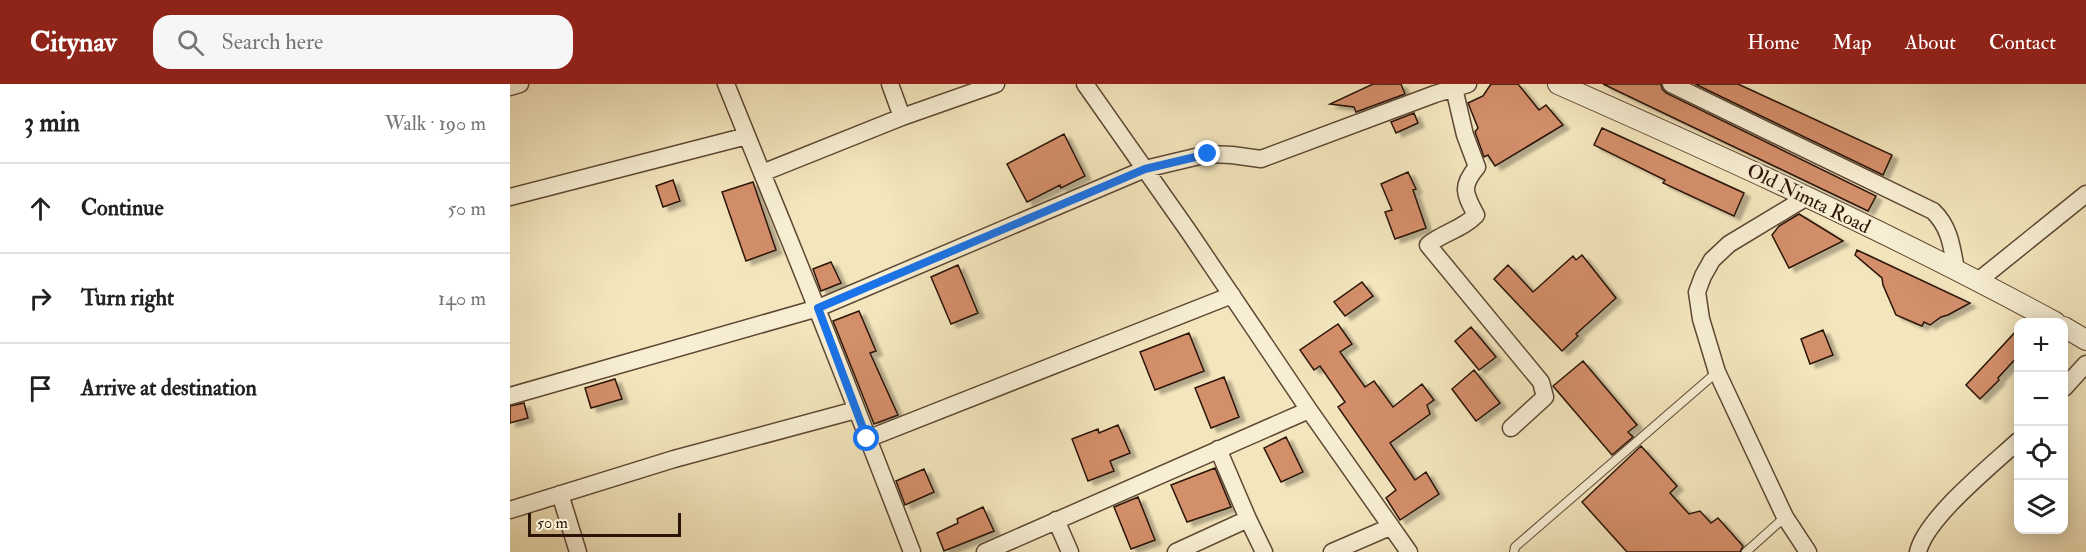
<!DOCTYPE html>
<meta charset="utf-8">
<style>
:root{--surface:#fff;--page:#f6f6f6;--text:#222;--muted:#767676;--line:#e0e0e0;--accent:#8f2418}
body{margin:0;font-family:"IM FELL Double Pica",serif;background:var(--page);color:var(--text)}
.controls{position:absolute;right:18px;bottom:18px;display:grid;overflow:hidden;border-radius:12px;box-shadow:0 3px 15px #0003}
.controls button{width:54px;height:54px;display:grid;place-items:center;padding:0;border:0;border-bottom:2px solid var(--line);background:var(--surface);color:var(--text);font:30px sans-serif}
.scale{position:absolute;left:18px;bottom:15px;width:153px;box-sizing:border-box;padding-left:6px;border:3px solid #2c1407;border-top:0;font-size:16px;line-height:21px;white-space:nowrap;color:#2c1407;-webkit-text-stroke:4px #f7eed3;paint-order:stroke}
.stop{position:absolute;width:18px;height:18px;margin:-14px;border:4px solid #1a73e8;border-radius:50%;background:#fff}
.stop.end{background:#1a73e8;border-color:#fff;box-shadow:0 2px 6px #0008}
.list{margin:0;padding:0;list-style:none}
h2{display:flex;justify-content:space-between;align-items:center;height:78px;margin:0;padding:0 24px;font-size:26px}
h2 small{font-size:20px;font-weight:400;color:var(--muted)}
.list li{display:grid;grid-template-columns:39px 1fr auto;gap:18px;align-items:center;box-sizing:border-box;height:90px;padding:0 24px;border-top:2px solid var(--line)}
.list b{display:block;font-size:22px;white-space:nowrap}
.list em{font-size:20px;font-style:normal;color:var(--muted)}
.icon{flex:none;width:33px;height:33px;fill:none;stroke:currentColor;stroke-width:2;stroke-linecap:round;stroke-linejoin:round}
.map{position:relative;flex:none;width:1576px;height:468px;overflow:hidden}
header{display:flex;align-items:center;gap:36px;box-sizing:border-box;height:84px;padding:0 30px;background:var(--accent);color:#fff}
header strong{font-size:28px}
nav{display:flex;gap:33px;margin-inline-start:auto;font-size:21px}
.search{width:420px;height:54px;background:var(--page);display:flex;align-items:center;gap:15px;box-sizing:border-box;padding:0 21px;border-radius:18px;color:var(--muted);font-size:22px}
main{display:flex}
aside{flex:1;background:var(--surface)}
.map>svg:first-child{display:block}
.building{fill:#d38e6b;stroke:#2c1407;stroke-width:1.5;filter:url(#shadow)}
.lines{fill:none;stroke-linecap:round;stroke-linejoin:round}
.service-casing{stroke:#5e4834;stroke-width:10}
.minor-casing{stroke:#5e4834;stroke-width:19}
.tertiary-casing{stroke:#5e4834;stroke-width:22}
.service{stroke:#f7eed3;stroke-width:8}
.minor{stroke:#f7eed3;stroke-width:16}
.tertiary{stroke:#f7eed3;stroke-width:20}
.route{stroke:#1a73e8;stroke-width:8}
.labels{text-anchor:middle;stroke-width:4.5;stroke-linejoin:round;paint-order:stroke}
.street-label{font-size:20px;fill:#2c1407;stroke:#f7eed3}
</style>
<header>
<strong>Citynav</strong>
<div class="search"><svg class="icon" aria-label="search" viewBox="0 0 24 24"><circle cx="10" cy="10" r="6"/><path d="M15 15l6 6"/></svg>Search here</div>
<nav><a>Home</a><a>Map</a><a>About</a><a>Contact</a></nav>
</header>
<main>
<aside>
<h2>3 min<small>Walk · 190 m</small></h2>
<ul class="list">
<li><svg class="icon" aria-label="ahead" viewBox="0 0 24 24"><path d="M12 20V5M6 11l6-6 6 6"/></svg><div><b>Continue</b></div><em>50 m</em></li>
<li><svg class="icon" aria-label="right" viewBox="0 0 24 24"><path d="M7 20v-9h11M14 6l5 5-5 5"/></svg><div><b>Turn right</b></div><em>140 m</em></li>
<li><svg class="icon" aria-label="arrive" viewBox="0 0 24 24"><path d="M6 21V4h12l-3 4 3 4H6"/></svg><div><b>Arrive at destination</b></div></li>
</ul>
</aside>
<div class="map">
<svg width="1576" height="468" viewBox="0 0 1576 468">
<defs>
<filter id="shadow"><feDropShadow dx="6" dy="4" stdDeviation="1.5" flood-color="#0004"/></filter>
</defs>
<rect width="100%" height="100%" fill="#f3e5bc"/>
<filter id="stains"><feTurbulence type="fractalNoise" baseFrequency=".00333" numOctaves="4"/><feColorMatrix values="0 0 0 0 .2 0 0 0 0 .09 0 0 0 0 .02 0 0 0 .5 -.17"/></filter>
<radialGradient id="worn" r=".72"><stop offset=".6" stop-color="#630" stop-opacity="0"/><stop offset="1" stop-color="#630" stop-opacity=".3"/></radialGradient>
<path class="building" d="M863,0H891L895,10L846,28L844,23L820,20Z
M981,0H1008L1029,26L1036,21L1053,41L985,82L978,71L974,73L965,48L968,44L958,19L973,12Z
M1093,0H1151L1152,5L1156,9L1366,112L1358,127Z
M1185,0H1228L1382,71L1373,91Z
M904,29L908,39L886,49L881,38Z
M1092,44L1234,109L1224,132L1153,99L1155,96L1084,61Z
M554,50L575,92L551,104L550,101L517,118L497,80Z
M898,88L906,105L903,106L916,144L885,155L875,128L882,126L871,100Z
M163,96L170,117L153,123L146,102Z
M243,98L266,166L236,177L212,108Z
M1289,130L1333,157L1279,184L1262,151L1269,142Z
M1347,166L1460,219L1438,231L1431,233L1420,241L1414,238L1412,242L1407,240L1386,231L1373,201L1372,194L1345,171Z
M1072,171L1106,214L1066,250L1068,252L1052,267L984,195L998,181L1023,208L1063,172L1066,176Z
M321,178L331,199L311,207L303,185Z
M448,181L468,229L441,240L421,193Z
M852,198L863,212L835,232L824,218Z
M349,227L366,267L360,269L388,331L364,340L323,237Z
M828,240L842,260L830,268L855,303L864,297L883,323L912,300L924,316L917,321L920,330L880,359L905,396L916,388L929,410L890,436L876,414L886,406L828,323L835,318L810,282L804,286L790,266Z
M961,243L986,273L969,286L945,257Z
M1509,244V271L1488,294L1489,296L1470,315L1456,301Z
M1313,246L1323,271L1300,280L1291,255Z
M679,249L694,287L645,306L630,268Z
M1073,277L1127,341L1118,348L1123,353L1102,371L1043,302Z
M964,286L990,319L966,337L942,305Z
M714,293L729,333L701,344L685,304Z
M105,295L112,315L81,324L75,304Z
M14,319L18,334L0,339V322Z
M608,341L620,369L600,377L604,387L578,397L562,355L588,345L589,349Z
M776,353L793,388L771,398L754,364Z
M1131,362L1167,402L1160,409L1179,430L1190,427L1201,439L1208,434L1233,462L1230,468H1117L1072,418Z
M705,384L721,423L677,438L661,401Z
M414,385L424,408L395,421L386,397Z
M628,413L645,456L621,465L604,423Z
M473,423L484,447L434,467L427,449L448,439L447,435Z"/>
<g class="lines">
<defs>
<path id="service" d="M1004,468L1005,463L1207,288
M1236,468L1275,433"/>
<path id="minor" d="M216,0L252,89
M380,0L392,33
M575,0L679,148L799,326L899,468
M1161,0L1423,127C1440,143 1442,164 1446,186
M0,3L10,0
M944,4L955,51L967,83C950,103 955,110 966,131C953,145 932,149 918,161L1031,298L1035,313L1001,344
M0,113L237,52
M1297,113L1219,160L1202,176L1193,192L1187,208L1191,235L1207,288L1275,433L1298,468
M1468,197L1576,110
M1554,304L1576,280
M0,312L308,224L635,85L698,70L722,71L751,75L925,10L958,0
M357,355L722,211
M708,365L738,435L754,468
M50,410L68,468
M0,426L164,375L346,326
M546,436L560,468
M402,468C353,341 304,214 252,89L392,33L486,0
M475,468L799,326
M666,468L738,435
M822,468L880,443
M1408,468C1416,434 1481,382 1508,357"/>
<path id="tertiary" d="M1048,0C1216,74 1383,150 1545,238
M1554,243L1576,256"/>
</defs>
<use href="#service" class="service-casing"/>
<use href="#minor" class="minor-casing"/>
<use href="#tertiary" class="tertiary-casing"/>
<use href="#service" class="service"/>
<use href="#minor" class="minor"/>
<use href="#tertiary" class="tertiary"/>
</g>
<g class="lines">
<path class="route" d="M357,355L308,224L635,85L698,70"/>
</g>
<g class="labels">
<g class="street-label">
<text transform="translate(1299 114) rotate(26)" y="7">Old Nimta Road</text>
</g>
</g>
<rect width="100%" height="100%" filter="url(#stains)"/>
<rect width="100%" height="100%" fill="url(#worn)"/>
</svg>
<div class="controls">
<button>+</button>
<button>−</button>
<button><svg class="icon" aria-label="locate" viewBox="0 0 24 24"><circle cx="12" cy="12" r="6"/><path d="M12 2v4M12 18v4M2 12h4M18 12h4"/></svg></button>
<button><svg class="icon" aria-label="layers" viewBox="0 0 24 24"><path d="M12 4l9 5-9 5-9-5zM3 14l9 5 9-5"/></svg></button>
</div>
<div class="scale">50 m</div>
<div class="stop" style="left:357px;top:355px"></div>
<div class="stop end" style="left:698px;top:70px"></div>
</div>
</main>
